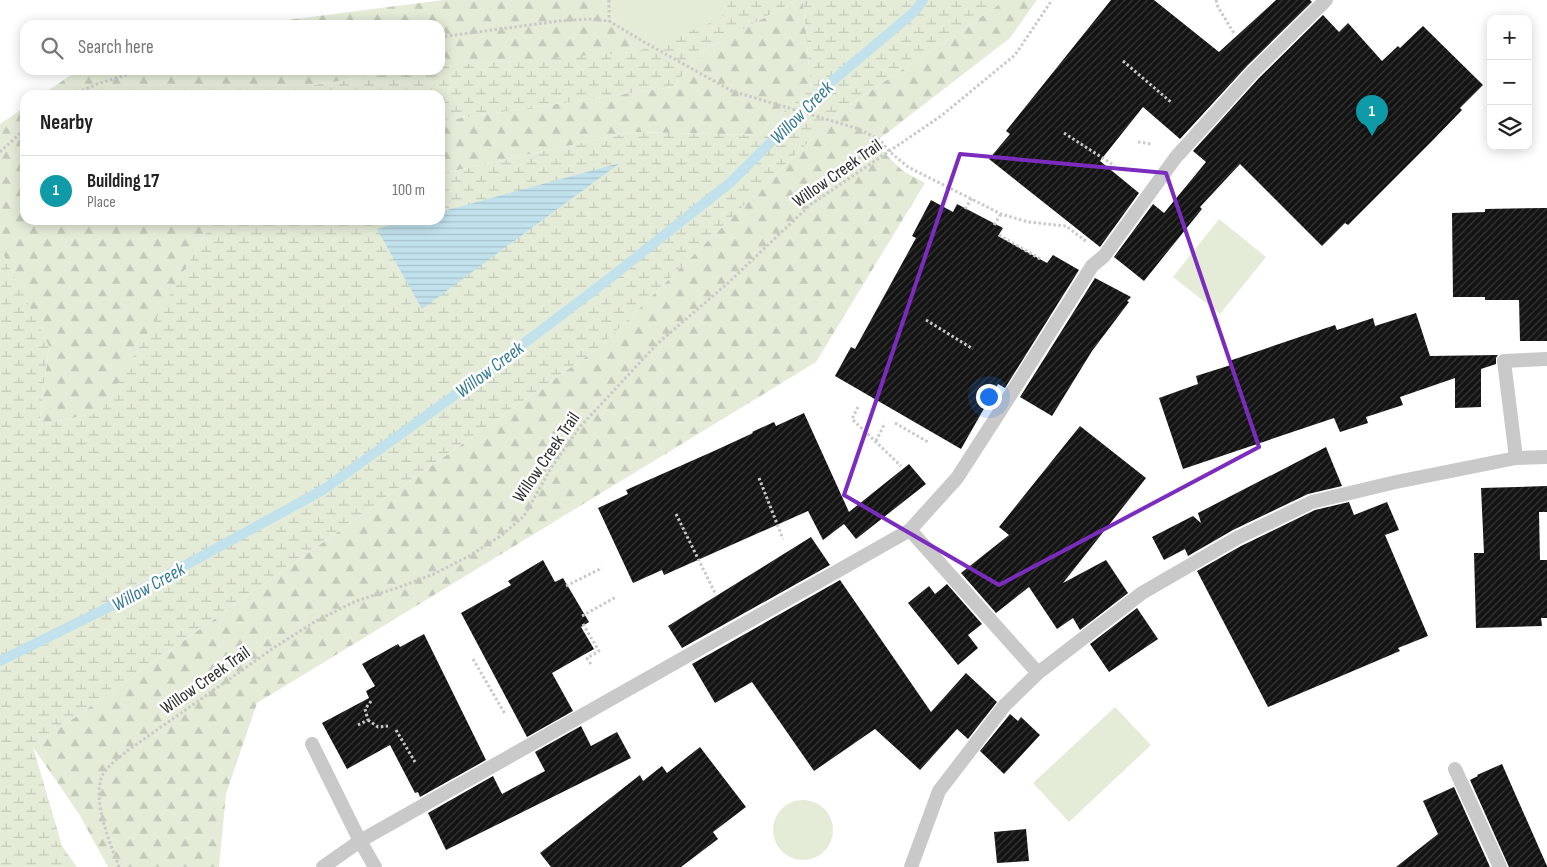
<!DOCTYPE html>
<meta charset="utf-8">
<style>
:root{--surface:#fff;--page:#f2f2f2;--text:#222;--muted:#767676;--line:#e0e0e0;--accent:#0f766e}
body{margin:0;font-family:"Sofia Sans Condensed",sans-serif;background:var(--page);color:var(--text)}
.controls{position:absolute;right:15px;top:15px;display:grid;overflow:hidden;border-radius:10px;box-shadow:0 2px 12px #0003}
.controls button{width:45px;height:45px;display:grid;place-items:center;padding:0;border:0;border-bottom:1px solid var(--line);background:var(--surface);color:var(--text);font:25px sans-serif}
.you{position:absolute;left:988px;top:396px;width:18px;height:18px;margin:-12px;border:4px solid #fff;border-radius:50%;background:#1a73e8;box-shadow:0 0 0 8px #1a73e833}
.badge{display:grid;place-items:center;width:32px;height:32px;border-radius:50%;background:var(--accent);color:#fff;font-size:16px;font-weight:700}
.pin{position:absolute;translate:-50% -41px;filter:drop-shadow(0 1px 2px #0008)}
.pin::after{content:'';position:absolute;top:26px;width:18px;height:15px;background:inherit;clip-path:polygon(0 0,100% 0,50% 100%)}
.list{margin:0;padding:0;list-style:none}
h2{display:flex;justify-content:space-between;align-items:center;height:65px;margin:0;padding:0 20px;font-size:21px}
h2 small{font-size:16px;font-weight:400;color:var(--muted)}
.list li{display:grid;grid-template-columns:32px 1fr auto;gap:15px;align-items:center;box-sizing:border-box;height:70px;padding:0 20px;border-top:1px solid var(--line)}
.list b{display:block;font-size:19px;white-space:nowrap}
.list p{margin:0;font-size:16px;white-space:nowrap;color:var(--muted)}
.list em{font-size:16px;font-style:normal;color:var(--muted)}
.icon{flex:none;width:28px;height:28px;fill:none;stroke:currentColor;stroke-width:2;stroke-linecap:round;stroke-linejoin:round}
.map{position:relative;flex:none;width:1547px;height:867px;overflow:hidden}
.search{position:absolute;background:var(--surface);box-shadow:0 2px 12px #0003;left:20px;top:20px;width:425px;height:55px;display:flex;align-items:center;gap:12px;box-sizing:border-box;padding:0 18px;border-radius:15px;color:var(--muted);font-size:19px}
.panel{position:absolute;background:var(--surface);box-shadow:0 2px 12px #0003;left:20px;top:90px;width:425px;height:135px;border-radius:15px}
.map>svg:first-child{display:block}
.green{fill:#e4ebd7}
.forest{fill:url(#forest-firs)}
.wetland{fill:url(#wetland-marsh)}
.water{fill:url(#water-rules)}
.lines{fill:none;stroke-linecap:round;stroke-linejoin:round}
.stream{stroke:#c1e2ed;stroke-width:10}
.building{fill:url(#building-hatch)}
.path{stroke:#c9c9c9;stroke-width:3;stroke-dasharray:2.5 2.5;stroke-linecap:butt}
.service{stroke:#c9c9c9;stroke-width:14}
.marked{fill:none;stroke:#7b2cbf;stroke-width:4;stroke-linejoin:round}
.labels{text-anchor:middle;stroke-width:5;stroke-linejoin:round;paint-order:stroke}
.street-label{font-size:18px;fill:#2c2c2c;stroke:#fff}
.water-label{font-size:19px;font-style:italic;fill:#347a93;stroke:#fff}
</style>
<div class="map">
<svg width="1547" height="867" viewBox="0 0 1547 867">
<defs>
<pattern id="forest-firs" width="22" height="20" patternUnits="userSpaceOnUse" patternTransform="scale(1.25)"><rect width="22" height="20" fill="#e4ebd7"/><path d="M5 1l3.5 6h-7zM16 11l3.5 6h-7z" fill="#c4cab9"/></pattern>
<pattern id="wetland-marsh" width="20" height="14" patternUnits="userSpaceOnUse" patternTransform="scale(1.25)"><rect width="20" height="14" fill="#e4ebd7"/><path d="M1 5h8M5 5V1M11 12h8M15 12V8" fill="none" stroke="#c4cab9"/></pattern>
<pattern id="water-rules" width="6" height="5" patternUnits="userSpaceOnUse" patternTransform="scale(1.25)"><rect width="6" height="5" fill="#c1e2ed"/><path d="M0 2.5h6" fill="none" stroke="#a6c2cb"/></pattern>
<pattern id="building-hatch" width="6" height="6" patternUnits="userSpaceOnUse" patternTransform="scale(1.25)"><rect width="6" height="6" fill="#131313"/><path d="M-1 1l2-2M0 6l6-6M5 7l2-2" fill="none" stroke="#363636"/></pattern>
</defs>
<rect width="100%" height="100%" fill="#fff"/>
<path class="green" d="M602,0H797L440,121V95H307L412,70H440V66L636,52Z
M1219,219L1266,257L1220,314L1173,277Z
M1115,707L1151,745L1069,822L1033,783Z
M773 830a30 30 0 1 1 60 0a30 30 0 1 1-60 0Z"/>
<path class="forest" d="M443,0H602L636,52L440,66V25H248Z
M797,0H803L811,89L756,135L631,132L440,174V121L673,87L704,50Z
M1000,0H1037L1010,38L874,143L903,171L925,183L816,362L257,703L226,794L219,867H108L79,814L33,747L601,346L839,112L997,6Z
M78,70H412L314,85L307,95H42Z
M25,107V220H227L212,223L102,412L39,425L49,347L0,248V124Z"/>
<path class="wetland" d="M731,0H797L704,50L673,87L440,121V95H307L314,85L412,70H440V66L636,52L720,19Z
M803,0H1000L997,6L839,112L601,346L33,747L62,846L77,867H0V248L49,346L39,425L101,412L212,223L227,220H440V174L631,132L756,135L811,89Z"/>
<path class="water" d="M620,163L422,309L377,229L409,220H440V212Z"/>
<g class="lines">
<path class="stream" d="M0,661L111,606L323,490L469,385L610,278L731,182L830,83L914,12L923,0"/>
</g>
<path class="building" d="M1111,0H1154L1219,52L1276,0H1310L1312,2L1247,66L1180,139L1143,107L1100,161L1139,193L1100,247L989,159L1010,134L1006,131Z
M1323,15L1339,32L1348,23L1382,61L1398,46L1400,48L1423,26L1483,85L1460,108L1462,110L1432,141L1348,225L1345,223L1322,246L1240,164L1200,207L1202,209L1144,281L1114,257L1153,204L1164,213L1206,162L1193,151L1259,78Z
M931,200L953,212L957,204L1003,228L998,236L1047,263L1053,255L1079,270L1005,388L998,384L961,449L835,376L851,347L855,349L916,238L912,236Z
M1547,208V341H1520L1519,300H1485V297H1453L1452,213L1485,212V209Z
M1095,278L1131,297L1127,301L1129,302L1092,351L1052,416L1020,397Z
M1416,313L1430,356L1498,355L1496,358V364L1481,369V407L1455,408V378L1400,397L1403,405L1366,417L1368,423L1340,432L1334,418L1183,469L1159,398L1198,384L1196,376L1231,365L1229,361L1335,325L1337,330L1373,318L1375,326Z
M804,413L849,512L909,464L926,484L856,539L844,524L823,540L808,511L664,575L662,570L633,583L598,508L628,494L626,490L714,451L753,433L752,432L774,422L776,426Z
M1080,426L1146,478L1063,583L1106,560L1128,593L1080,630L1073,618L1057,629L1029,587L996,613L961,573L1009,535L999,527Z
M1326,447L1342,486L1308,494L1233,530L1188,556L1185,549L1164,560L1152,537L1193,516L1201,523L1198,513Z
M1547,486V512H1539L1540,560H1547V618H1541L1542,626L1476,628L1474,553H1484L1481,488Z
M1349,502L1354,515L1387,502L1399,530L1385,535L1428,636L1398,648L1400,651L1268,707L1197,571L1241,546L1315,510Z
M811,537L830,565L682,648L668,626Z
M543,560L555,582L563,578L589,622L581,627L594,649L552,673L573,711L527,737L461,613L511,585L508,581Z
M840,580L931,712L966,673L997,702L968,739L957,729L920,770L875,729L814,771L752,682L715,703L692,664Z
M947,584L982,624L968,635L978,648L958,665L908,603L929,586L935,594Z
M1137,608L1158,639L1109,672L1090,644Z
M424,634L486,760L420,797L418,792L415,793L390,745L347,769L322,723L369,698L366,691L375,686L362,664L398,644L400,647Z
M1010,714L1018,721L1021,717L1040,735L1004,774L980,751Z
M581,726L591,746L617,732L631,758L446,850L428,813L493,776L502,794L545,771L535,752Z
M700,747L746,807L713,832L718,839L681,867H551L540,853L640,775L643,781L662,766L667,773Z
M1502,764L1547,866V867H1509L1470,780L1478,776L1477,775Z
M1454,787L1490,867H1396L1438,834L1423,801Z
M1026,829L1029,861L997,863L994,832Z"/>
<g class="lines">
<path class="path" d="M609,0V21
M1216,0L1218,7L1235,35
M440,37L559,21L589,19L609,21L644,42L732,91L859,129L880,140L890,152L908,167L1001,214L1028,222L1066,226L1087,242
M1123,61L1172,103
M73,95L97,84L142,70
M1064,133L1115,166
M1138,142L1152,144
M0,152L25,129
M965,209L972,198
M994,225L1001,214
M999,235L1042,260
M926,320L973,349
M858,407L852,419L901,466
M895,423L928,442
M876,441L885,423
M759,478L783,539
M676,514L715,593
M566,586L602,568
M582,616L616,597
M583,624L599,651L587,658L592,666
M473,659L505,714
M368,720L378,727L388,726
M358,725L368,720L365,709L372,700
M396,730L415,762
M119,867C110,843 92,801 102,776C107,766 119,758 127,751L275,647L316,621L356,601L397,588L434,574L469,556L502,535L524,516L551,468L579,428L657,344L728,283L810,205L941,116L1015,55L1052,0"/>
<path class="service" d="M1516,458L1504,361L1547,359
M910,530L1038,673
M312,744L360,841L375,867
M1455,769L1500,867
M323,867L360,841L910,530L957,478L997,416L1092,266L1104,256L1176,157L1253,72L1326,0
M911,867L939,791L1005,705L1038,673L1142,593L1237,538L1312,502L1396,482L1516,458L1547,457"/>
</g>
<path class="marked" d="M960,154L1166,173L1259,447L999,585L844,495Z"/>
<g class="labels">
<g class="street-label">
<text transform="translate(837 173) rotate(-35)" y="6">Willow Creek Trail</text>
<text transform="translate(546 457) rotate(-56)" y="6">Willow Creek Trail</text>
<text transform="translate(205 680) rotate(-35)" y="6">Willow Creek Trail</text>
</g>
<g class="water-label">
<text transform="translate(801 112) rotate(-45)" y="7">Willow Creek</text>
<text transform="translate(489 369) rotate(-37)" y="7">Willow Creek</text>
<text transform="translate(148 586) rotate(-29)" y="7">Willow Creek</text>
</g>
</g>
</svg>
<div class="controls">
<button>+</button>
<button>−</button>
<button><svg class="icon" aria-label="layers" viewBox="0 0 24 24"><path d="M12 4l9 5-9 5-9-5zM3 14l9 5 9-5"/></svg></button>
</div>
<div class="you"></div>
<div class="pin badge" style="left:1372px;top:136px;background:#0f9aa8">1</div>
<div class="search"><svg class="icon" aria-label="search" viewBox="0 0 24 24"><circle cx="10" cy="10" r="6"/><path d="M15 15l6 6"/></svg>Search here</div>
<section class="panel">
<h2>Nearby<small></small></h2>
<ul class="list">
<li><span class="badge" style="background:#0f9aa8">1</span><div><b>Building 17</b><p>Place</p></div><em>100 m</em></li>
</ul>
</section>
</div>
